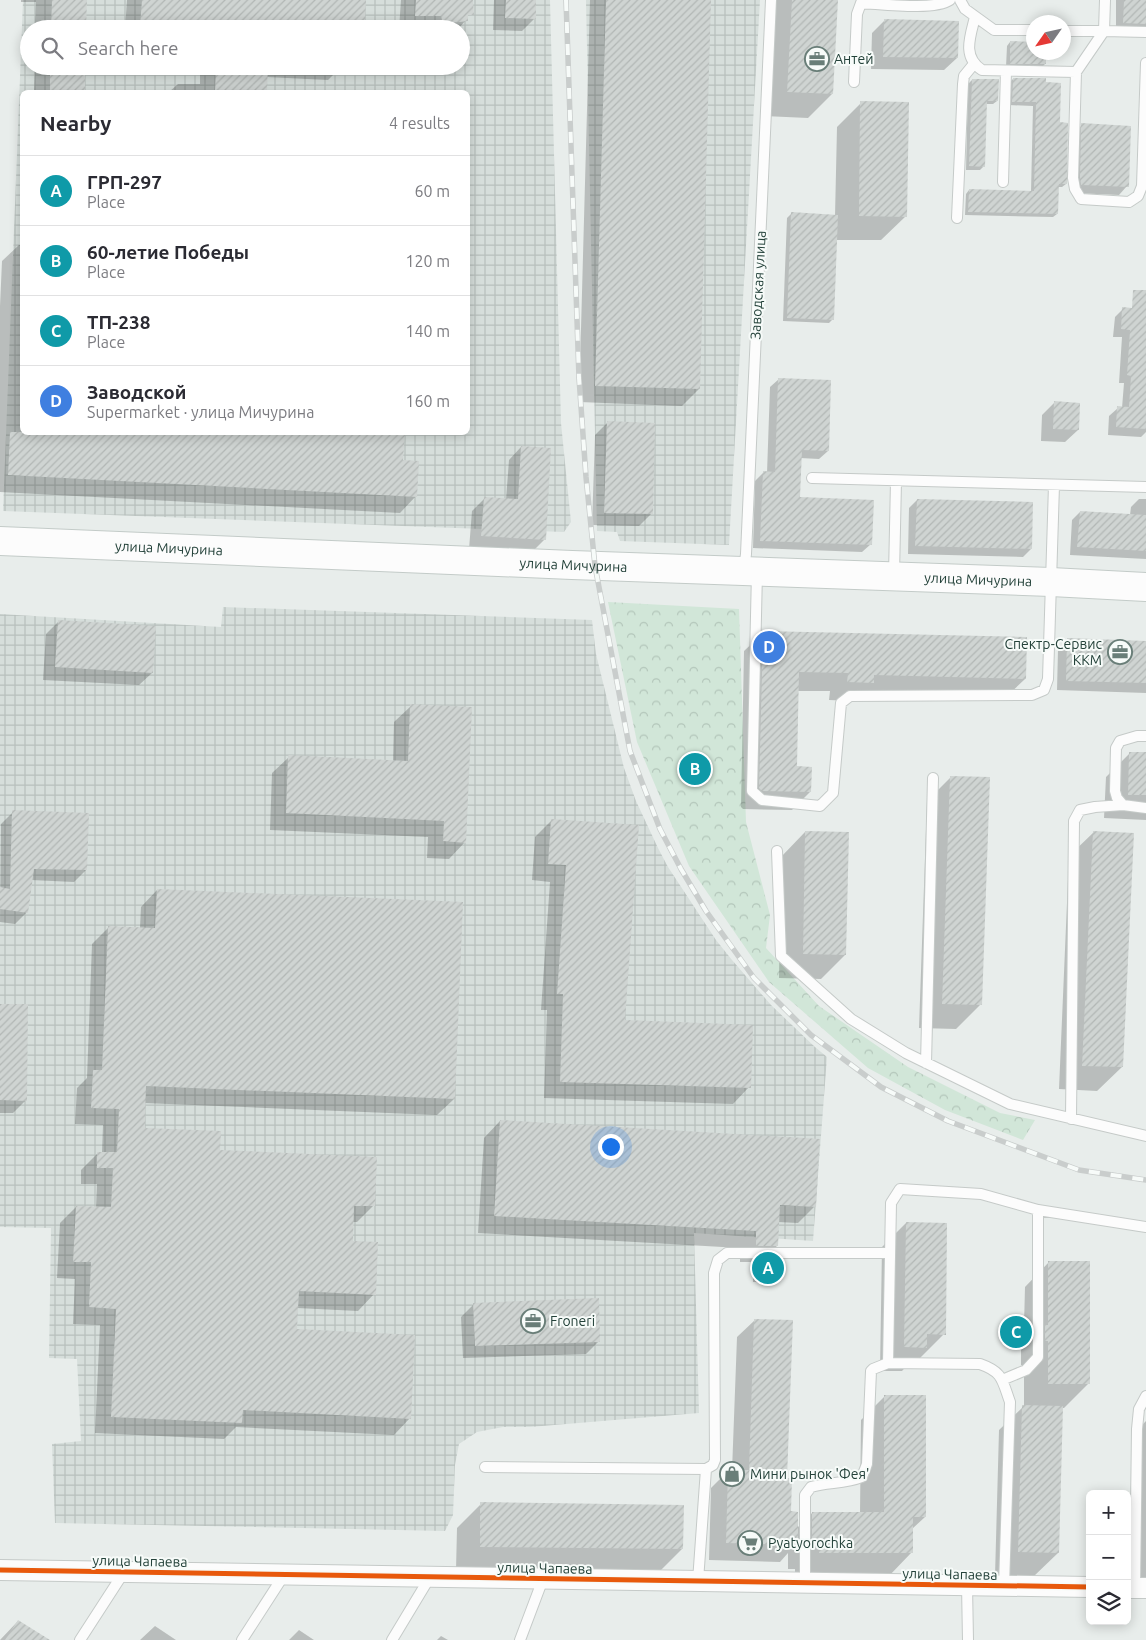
<!DOCTYPE html>
<meta charset="utf-8">
<style>
:root{--surface:#fff;--page:#f2f2f3;--text:#2b2b33;--muted:#7c7c81;--line:#e1e1e2;--accent:#697e78}
body{margin:0;font-family:Ubuntu,sans-serif;background:var(--page);color:var(--text)}
.controls{position:absolute;right:15px;bottom:15px;display:grid;overflow:hidden;border-radius:8px;box-shadow:0 2px 12px #0003}
.controls button{width:45px;height:45px;display:grid;place-items:center;padding:0;border:0;border-bottom:1px solid var(--line);background:var(--surface);color:var(--text);font:25px sans-serif}
.compass{position:absolute;left:1026px;top:15px;width:45px;height:45px;border-radius:50%;background:var(--surface);box-shadow:0 2px 12px #0003;rotate:236deg}
.you{position:absolute;left:610px;top:1146px;width:18px;height:18px;margin:-12px;border:4px solid #fff;border-radius:50%;background:#1a73e8;box-shadow:0 0 0 8px #1a73e833}
.badge{display:grid;place-items:center;width:32px;height:32px;border-radius:50%;background:var(--accent);color:#fff;font-size:16px;font-weight:700}
.pin{position:absolute;translate:-50% -50%;border:2px solid #fff;box-shadow:0 1px 5px #0006}
.list{margin:0;padding:0;list-style:none}
h2{display:flex;justify-content:space-between;align-items:center;height:65px;margin:0;padding:0 20px;font-size:21px}
h2 small{font-size:16px;font-weight:400;color:var(--muted)}
.list li{display:grid;grid-template-columns:32px 1fr auto;gap:15px;align-items:center;box-sizing:border-box;height:70px;padding:0 20px;border-top:1px solid var(--line)}
.list b{display:block;font-size:19px;white-space:nowrap}
.list p{margin:0;font-size:16px;white-space:nowrap;color:var(--muted)}
.list em{font-size:16px;font-style:normal;color:var(--muted)}
.icon{flex:none;width:28px;height:28px;fill:none;stroke:currentColor;stroke-width:2;stroke-linecap:round;stroke-linejoin:round}
.map{position:relative;flex:none;width:1146px;height:1640px;overflow:hidden}
.search{position:absolute;background:var(--surface);box-shadow:0 2px 12px #0003;left:20px;top:20px;width:450px;height:55px;display:flex;align-items:center;gap:12px;box-sizing:border-box;padding:0 18px;border-radius:28px;color:var(--muted);font-size:19px}
.panel{position:absolute;background:var(--surface);box-shadow:0 2px 12px #0003;left:20px;top:90px;width:450px;height:345px;border-radius:8px}
.map>svg:first-child{display:block}
.industrial{fill:url(#industrial-grid);fill-rule:evenodd}
.forest{fill:url(#forest-crowns)}
.shadow{fill:#0003}
.building{fill:url(#building-hatch)}
.lines{fill:none;stroke-linecap:round;stroke-linejoin:round}
.lane-casing{stroke:#c5cac8;stroke-width:12}
.street-casing{stroke:#c5cac8;stroke-width:22}
.secondary-casing{stroke:#c3cbc8;stroke-width:30}
.lane{stroke:#fcfcfc;stroke-width:10}
.street{stroke:#fcfcfc;stroke-width:20}
.secondary{stroke:#fcfcfc;stroke-width:28}
.rail-casing{stroke:#c9cdcc;stroke-width:5.5}
.rail{stroke:#f7fbf9;stroke-width:4;stroke-dasharray:11;stroke-linecap:butt}
.cycleway-casing{stroke:#f7fbf9;stroke-width:8}
.cycleway{stroke:#e8590c;stroke-width:5}
.labels{text-anchor:middle;stroke-width:4;stroke-linejoin:round;paint-order:stroke}
.poi-label{font-size:14px;fill:#24423a;stroke:#f7fbf9;text-anchor:start}
.street-label{font-size:14px;fill:#24423a;stroke:#f7fbf9}
</style>
<div class="map">
<svg width="1146" height="1640" viewBox="0 0 1146 1640">
<defs>
<pattern id="industrial-grid" width="8" height="8" patternUnits="userSpaceOnUse" patternTransform="scale(1.25)"><rect width="8" height="8" fill="#d6dedb"/><path d="M0 4h8M4 0v8" fill="none" stroke="#b8c0bd"/></pattern>
<pattern id="forest-crowns" width="20" height="18" patternUnits="userSpaceOnUse" patternTransform="scale(1.25)"><rect width="20" height="18" fill="#d1e6d8"/><path d="M2 6a3 3 0 1 1 6 0M12 15a3 3 0 1 1 6 0" fill="none" stroke="#b3c6ba"/></pattern>
<pattern id="building-hatch" width="6" height="6" patternUnits="userSpaceOnUse" patternTransform="scale(1.25)"><rect width="6" height="6" fill="#cfd4d2"/><path d="M-1 1l2-2M0 6l6-6M5 7l2-2" fill="none" stroke="#b2b7b5"/></pattern>
</defs>
<rect width="100%" height="100%" fill="#e8edeb"/>
<path class="industrial" d="M23,0H550L561,423L571,522L564,532L3,511ZM29,29H461V66H29ZM22,92H468V432H22Z
M586,0H760L729,545L620,541L617,532L597,531Z
M223,607L592,620L596,654L624,768L636,801L658,848L668,867L716,940L732,960L771,1005L815,1047L827,1057L813,1241L694,1233L699,1413L530,1427H503L477,1432L459,1444L455,1465L453,1515L445,1531L55,1523L52,1444L81,1441L77,1359L49,1358L51,1228L0,1227V614L221,627Z"/>
<path class="forest" d="M608,602L739,609L746,822L770,915L766,948L819,1006L908,1067L1000,1113L1035,1120L1023,1140L945,1110L868,1068L769,982L689,866L637,742Z"/>
<path class="shadow" d="M21,0H85V29H35L36,2H21Z
M127,0H364V21L356,29H125Z
M401,0H467L466,20L458,29H399Z
M494,0H535V18L522,31L493,30Z
M590,0H710L699,389L682,406L579,402Z
M772,0H837L832,94L808,118L764,116Z
M1116,0H1146V32L1116,31Z
M885,20L957,58L944,70L871,69L872,33Z
M1010,42L1034,52L1045,64L1041,68L1006,67L1007,46Z
M35,66H84V92H34Z
M200,66H342L328,80L267,77L266,92H169L178,84H200Z
M1013,79L1059,124L1066,184L1062,187H1057V214L1053,217L965,215L966,194L969,190L1031,192L1033,106L1009,105V83Z
M972,80L997,101L993,104H986L984,166L980,170H966L968,84Z
M861,103L906,216L881,240H836L833,319L829,323L783,321L787,218L791,214L835,216L837,127Z
M1082,125L1127,186L1119,195L1073,193L1074,133Z
M19,245H22V432L402,461L416,496L400,513L0,492V306L2,261Z
M1123,309L1146,310V432L1141,437L1108,435L1109,416L1118,408H1122L1124,383H1119L1122,337H1113L1115,317Z
M779,379L828,451L819,459L800,458L799,498L871,544L862,552L753,548L755,481L763,473H767L770,387Z
M1055,402L1078,430L1065,442L1041,441L1042,415Z
M608,422L652,513L639,526L592,525L595,435Z
M521,447L545,539L532,552L469,549L472,511L484,499L506,500L509,460Z
M1139,499H1146V559L1070,555L1072,520L1080,512L1130,515L1131,507Z
M917,500L1031,549L1023,557L908,554L909,508Z
M59,621L152,673L139,685L43,680L46,634Z
M763,633L1025,679L1006,697L854,701L829,700L830,691H797L795,767L810,792L792,810L743,809L741,807L744,651Z
M1068,640L1146,642V693L1057,690L1058,650Z
M411,706L465,842L449,859L427,858L428,837L270,830L272,773L289,757L393,761L394,722Z
M1130,753L1146,754V820L1104,818L1106,777Z
M951,777L980,1005L956,1029L919,1028L927,801Z
M13,812L86,870L74,882L31,880L27,912L15,924L0,922L1,824Z
M552,820L624,1022L749,1087L733,1104L544,1098L547,1010H541L550,882L532,880L535,837Z
M805,832L845,955L821,979L779,978L781,857Z
M1094,832L1122,1067L1097,1091L1059,1089L1069,856Z
M157,890L454,1099L437,1115L144,1103L143,1129L219,1151L373,1206L357,1222H352L351,1242L374,1294L358,1311L297,1308L296,1330L410,1418L394,1435L236,1427L224,1439L95,1433L100,1325L73,1324L75,1279L57,1278L60,1223L76,1207L96,1208L97,1184H81V1170L98,1153H102L103,1125L75,1124L77,1088L87,1078L92,944L109,927L140,928L141,907Z
M0,1005L26,1100L13,1113H0Z
M500,1121L815,1206L798,1223L778,1222L777,1246L761,1261L779,1278L775,1282H753V1265L755,1262H740V1248L478,1233L484,1138Z
M906,1223L944,1334L920,1358H914L902,1371H880L882,1247Z
M1049,1262L1089,1383L1064,1408H1061L1058,1553L1033,1577L995,1576L999,1430L1024,1406V1365H1021V1350L1024,1347V1344L1001,1343V1341L1024,1342V1339L1001,1338L1002,1329L1006,1325H1024L1025,1287Z
M474,1304L599,1341L586,1354L463,1358L461,1317Z
M755,1320L786,1479L790,1513L797,1528L812,1513H860L861,1420L885,1396L925,1517L912,1529V1552L888,1577L795,1576V1569H788V1553L780,1562L709,1560L711,1488L728,1471H732L737,1337Z
M1146,1421V1578H1132L1134,1433Z
M481,1504L682,1549L658,1573L456,1570L457,1528Z
M18,1621L47,1640H0Z
M155,1626L176,1640H140Z
M299,1630L314,1640H289Z
M441,1636L448,1640H437Z"/>
<path class="building" d="M52,0H87L86,29H51Z
M142,0H366L365,21H348V29H198L140,26Z
M416,0H473L474,15H468V21L443,24L441,16H415Z
M506,0H536V19L505,18Z
M606,0H711L700,389L595,386Z
M792,0H838L833,94L787,92Z
M1124,0H1146V24L1123,23Z
M884,19L959,21L958,58L883,57Z
M1010,41L1034,42V52H1046V64H1010Z
M50,66H85V92H50Z
M216,66H268L267,92H215Z
M1013,78H1046V82L1061,83L1060,122L1068,123L1067,184H1059L1058,214L968,212L969,189L1034,191L1036,102H1012Z
M972,79H999L998,101H987L985,167L969,166Z
M860,101L909,102L907,217L859,216Z
M1081,123L1131,126L1129,187L1081,185L1080,177Z
M791,212L838,215L834,320L787,318Z
M1133,290H1146V429L1116,427L1117,406L1129,407L1131,376L1127,375L1130,330L1121,329L1122,307L1132,308Z
M778,378L831,380L829,451L802,450L800,497L874,500L872,545L760,541L763,471L775,472Z
M1054,401L1080,403L1079,430L1053,429Z
M607,421L655,423L653,514L604,513Z
M10,432H405L403,460L419,461L417,497L8,475Z
M521,446L551,448L546,540L481,536L484,497L518,499Z
M917,499L1033,502L1032,549L915,546Z
M1080,511L1146,515V551L1077,547Z
M58,620L156,626L153,673L55,667Z
M763,631L1027,637L1026,679L874,675V683L847,682L848,673L799,672L797,766L812,767L811,792L762,791L759,788Z
M1067,638L1146,641V683L1066,681Z
M410,704L472,707L466,843L443,841L444,821L286,813L288,755L408,761Z
M1129,752H1146V795H1128Z
M950,776L990,777L982,1005L942,1004Z
M12,810L89,813L87,870L34,869L28,913L0,909V887L10,889Z
M551,819L639,825L625,1020L753,1025L751,1088L560,1082L563,994H557L566,865L548,864Z
M805,831L849,832L846,955L803,954Z
M1093,831L1134,833L1123,1067L1082,1066Z
M157,889L463,902L455,1099L146,1086L145,1128L221,1131L220,1150L377,1157L375,1206H354L353,1241L378,1242L376,1295L299,1291L297,1329L415,1335L411,1419L243,1410L242,1423L111,1417L116,1309L89,1307L91,1262H73L76,1206L111,1207L113,1168H97V1152H117L119,1109L91,1108L93,1070H102L108,926L155,928Z
M0,1004H28L27,1101L0,1100Z
M500,1120L820,1139L816,1207L780,1205L778,1246H756V1231L494,1216Z
M906,1222L947,1223L946,1335L927,1334V1348L904,1347Z
M756,1260H780V1279H756Z
M1048,1261H1090V1384H1048V1341H1045V1325H1048Z
M599,1298L600,1342L475,1346L473,1303Z
M754,1319L793,1320L787,1478H792L791,1511L798,1512V1545L726,1543L728,1470H749Z
M1005,1324H1031V1340H1004Z
M884,1395H926V1517H913V1553H819V1545H812V1512H884Z
M1022,1405L1063,1406L1059,1553L1018,1552Z
M480,1502L684,1505L683,1549L480,1547Z
M18,1620L50,1640H5Z"/>
<g class="lines">
<defs>
<path id="lane" d="M960,0L965,9L994,30H1034
M975,17C970,37 962,57 982,70L1076,72L1073,178L1075,189L1081,199L1129,202L1138,196L1142,186L1146,63
M1064,31H1104L1105,0
M1076,72L1104,31L1146,32
M854,82L857,14L861,3C882,4 934,11 950,0
M1003,182L1006,71
M957,218L963,84L964,76L973,65
M812,478L1146,487
M744,569L746,554L771,0
M757,572L752,791L762,800L820,806L833,793L841,703L850,696L1032,695L1044,690L1048,679L1054,485
M894,575L896,481
M1146,736H1137L1120,741L1116,748L1115,791L1117,798L1123,805L1146,808
M777,851L781,956L851,1019L906,1053L1010,1104L1146,1136
M926,1063L933,778
M1071,1119L1074,821L1080,810L1095,807L1123,805
M888,1363L891,1203L900,1189L981,1194L1038,1210L1146,1227
M1002,1380L1026,1370L1038,1357V1210
M485,1467L706,1469L713,1465L715,1460L714,1273L718,1260L727,1253H890
M698,1581L706,1469
M805,1583V1495L811,1487C828,1482 845,1484 862,1477L867,1464L871,1371L873,1369L888,1363L980,1364C1003,1372 1002,1380 1010,1402L1004,1586
M967,1585L968,1640
M1135,1588L1137,1429L1139,1409L1146,1396
M80,1640L124,1572
M242,1640L284,1575
M392,1640L430,1577
M520,1640L543,1579"/>
<path id="street" d="M0,1570L1090,1587
M1127,1588H1146"/>
<g id="secondary">
<path id="s1" d="M0,541L572,565L1051,582L1146,587"/>
</g>
</defs>
<use href="#lane" class="lane-casing"/>
<use href="#street" class="street-casing"/>
<use href="#secondary" class="secondary-casing"/>
<use href="#lane" class="lane"/>
<use href="#street" class="street"/>
<use href="#secondary" class="secondary"/>
<defs>
<path id="rail" d="M566,0L579,378L586,477L595,566L630,751L660,829L681,869L706,911L754,978L811,1035L881,1087L948,1121L1079,1170L1146,1180"/>
</defs>
<use href="#rail" class="rail-casing"/>
<use href="#rail" class="rail"/>
<defs>
<path id="cycleway" d="M0,1570L1090,1587"/>
</defs>
<use href="#cycleway" class="cycleway-casing"/>
<use href="#cycleway" class="cycleway"/>
</g>
<defs>
<symbol id="office-ring" viewBox="-11 -11 22 22"><circle r="9.5" fill="#f7fbf9" stroke="#697e78" stroke-width="1.5"/><path d="M-6-3h4V-5.5h4V-3h4V5H-6ZM-1-4.5V-3h2v-1.5ZM-6 0V1H6V0Z" fill="#697e78"/></symbol>
<symbol id="shop-ring" viewBox="-11 -11 22 22"><circle r="9.5" fill="#f7fbf9" stroke="#697e78" stroke-width="1.5"/><path d="M-5-2.5h2.3a2.7 3.5 0 0 1 5.4 0H5L5.5 6h-11ZM-1.5-2.5h3a1.5 2.3 0 0 0-3 0Z" fill="#697e78"/></symbol>
<symbol id="supermarket-ring" viewBox="-11 -11 22 22"><circle r="9.5" fill="#f7fbf9" stroke="#697e78" stroke-width="1.5"/><path d="M-6-5.5h2.5l.6 2H6L4.5 2H-2.5L-4.4-4H-6ZM-1.5 3.2a1.3 1.3 0 1 0 .1 0ZM3 3.2a1.3 1.3 0 1 0 .1 0Z" fill="#697e78"/></symbol>
</defs>
<g fill-rule="evenodd">
<use href="#office-ring" x="803" y="45" width="28" height="28"/>
<use href="#office-ring" x="1106" y="638" width="28" height="28"/>
<use href="#office-ring" x="519" y="1307" width="28" height="28"/>
<use href="#shop-ring" x="718" y="1460" width="28" height="28"/>
<use href="#supermarket-ring" x="736" y="1529" width="28" height="28"/>
</g>
<g class="labels">
<g class="poi-label">
<text x="834" y="64">Антей</text>
<text x="1102" y="649" text-anchor="end">Спектр-Сервис<tspan x="1102" dy="16">ККМ</tspan></text>
<text x="550" y="1326">Froneri</text>
<text x="750" y="1479">Мини рынок 'Фея'</text>
<text x="768" y="1548">Pyatyorochka</text>
</g>
<g class="street-label">
<text transform="translate(758 285) rotate(-87)" y="5">Заводская улица</text>
<text dy="5" stroke="none"><textPath href="#s1" startOffset="169">улица Мичурина</textPath></text>
<text dy="5" stroke="none"><textPath href="#s1" startOffset="574">улица Мичурина</textPath></text>
<text dy="5" stroke="none"><textPath href="#s1" startOffset="979">улица Мичурина</textPath></text>
<text transform="translate(140 1561) rotate(1)" y="5">улица Чапаева</text>
<text transform="translate(545 1568) rotate(1)" y="5">улица Чапаева</text>
<text transform="translate(950 1574) rotate(1)" y="5">улица Чапаева</text>
</g>
</g>
</svg>
<div class="controls">
<button>+</button>
<button>−</button>
<button><svg class="icon" aria-label="layers" viewBox="0 0 24 24"><path d="M12 4l9 5-9 5-9-5zM3 14l9 5 9-5"/></svg></button>
</div>
<svg class="compass" viewBox="-18 -18 36 36"><path d="M0-13l5 13h-10z" fill="#e53935"/><path d="M0 13l5-13h-10z" fill="#7c7c81"/></svg>
<div class="you"></div>
<div class="pin badge" style="left:768px;top:1268px;background:#0f9aa8">A</div>
<div class="pin badge" style="left:695px;top:769px;background:#0f9aa8">B</div>
<div class="pin badge" style="left:1016px;top:1332px;background:#0f9aa8">C</div>
<div class="pin badge" style="left:769px;top:647px;background:#3f7fe0">D</div>
<div class="search"><svg class="icon" aria-label="search" viewBox="0 0 24 24"><circle cx="10" cy="10" r="6"/><path d="M15 15l6 6"/></svg>Search here</div>
<section class="panel">
<h2>Nearby<small>4 results</small></h2>
<ul class="list">
<li><span class="badge" style="background:#0f9aa8">A</span><div><b>ГРП-297</b><p>Place</p></div><em>60 m</em></li>
<li><span class="badge" style="background:#0f9aa8">B</span><div><b>60-летие Победы</b><p>Place</p></div><em>120 m</em></li>
<li><span class="badge" style="background:#0f9aa8">C</span><div><b>ТП-238</b><p>Place</p></div><em>140 m</em></li>
<li><span class="badge" style="background:#3f7fe0">D</span><div><b>Заводской</b><p>Supermarket · улица Мичурина</p></div><em>160 m</em></li>
</ul>
</section>
</div>
